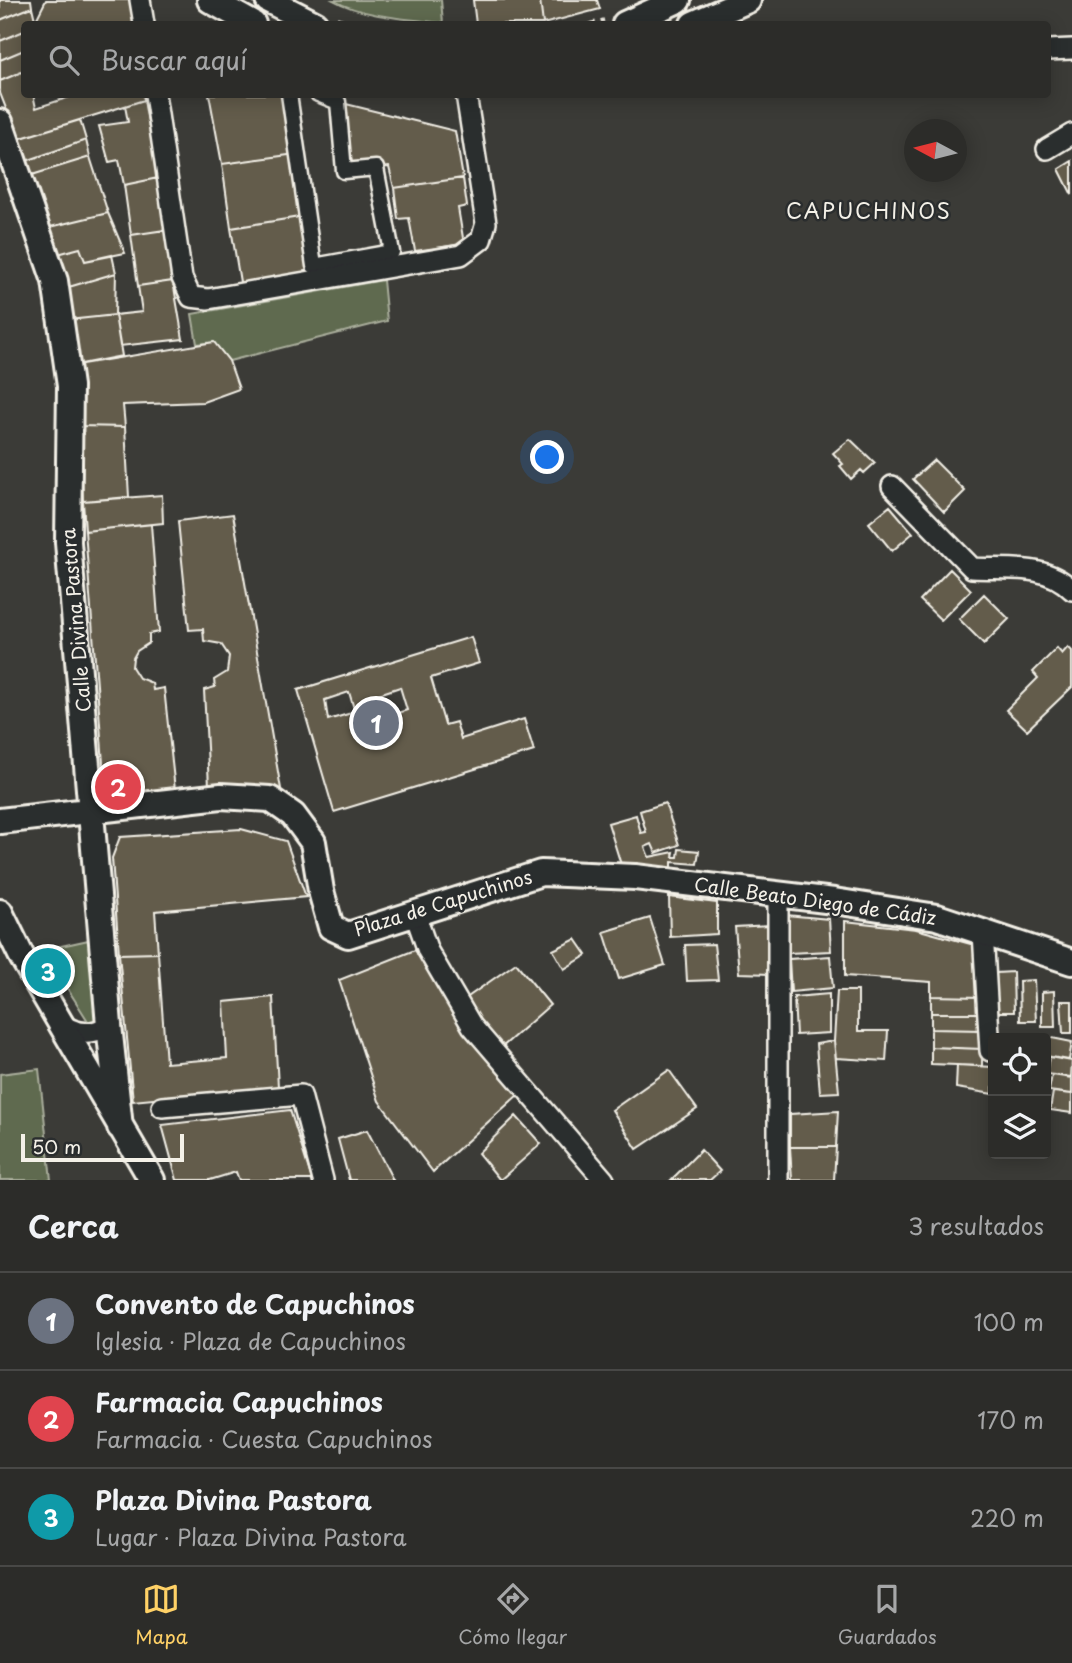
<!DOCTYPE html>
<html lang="es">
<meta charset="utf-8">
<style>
:root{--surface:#2c2c29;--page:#383835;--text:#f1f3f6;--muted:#a6a7a8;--line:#484846;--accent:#ffd166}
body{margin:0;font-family:"Playpen Sans",sans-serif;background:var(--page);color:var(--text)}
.controls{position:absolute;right:21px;bottom:21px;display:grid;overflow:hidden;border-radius:7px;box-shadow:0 4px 18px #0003}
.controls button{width:63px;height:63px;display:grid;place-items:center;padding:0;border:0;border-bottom:2px solid var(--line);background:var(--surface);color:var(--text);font:35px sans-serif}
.compass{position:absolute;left:904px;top:119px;width:63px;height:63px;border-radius:50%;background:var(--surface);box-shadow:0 4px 18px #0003;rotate:277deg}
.scale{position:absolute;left:21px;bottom:18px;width:163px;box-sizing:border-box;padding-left:7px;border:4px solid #f4f1e8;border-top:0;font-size:19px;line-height:24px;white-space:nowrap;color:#f4f1e8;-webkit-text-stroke:5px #2a2d2e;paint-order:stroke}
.you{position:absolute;left:548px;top:458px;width:24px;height:24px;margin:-18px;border:5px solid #fff;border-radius:50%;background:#1a73e8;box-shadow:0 0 0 10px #1a73e833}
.badge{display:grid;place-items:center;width:46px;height:46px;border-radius:50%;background:var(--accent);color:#fff;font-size:23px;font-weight:700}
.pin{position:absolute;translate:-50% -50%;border:4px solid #fff;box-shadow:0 2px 7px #0006}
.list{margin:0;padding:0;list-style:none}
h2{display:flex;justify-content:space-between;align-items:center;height:91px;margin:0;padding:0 28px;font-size:30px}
h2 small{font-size:23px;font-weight:400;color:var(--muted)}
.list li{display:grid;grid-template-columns:46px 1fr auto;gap:21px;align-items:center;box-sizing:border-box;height:98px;padding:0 28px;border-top:2px solid var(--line)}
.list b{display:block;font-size:26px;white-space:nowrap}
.list p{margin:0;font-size:23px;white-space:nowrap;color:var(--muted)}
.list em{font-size:23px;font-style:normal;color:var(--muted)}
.icon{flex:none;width:38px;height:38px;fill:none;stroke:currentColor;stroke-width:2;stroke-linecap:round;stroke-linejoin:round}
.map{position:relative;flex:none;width:1072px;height:1180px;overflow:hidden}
.search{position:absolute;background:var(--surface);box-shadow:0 4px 18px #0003;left:21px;right:21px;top:21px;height:77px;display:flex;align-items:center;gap:18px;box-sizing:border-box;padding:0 24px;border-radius:7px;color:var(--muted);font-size:26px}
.sheet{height:385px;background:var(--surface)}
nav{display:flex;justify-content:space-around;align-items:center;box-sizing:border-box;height:98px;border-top:2px solid var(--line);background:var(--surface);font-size:19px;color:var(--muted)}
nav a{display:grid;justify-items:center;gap:4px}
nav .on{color:var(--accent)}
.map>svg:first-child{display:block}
.green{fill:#5f6a50;stroke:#aaae9c;stroke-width:2}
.building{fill:#635c4c;stroke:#f4f1e8;stroke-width:2;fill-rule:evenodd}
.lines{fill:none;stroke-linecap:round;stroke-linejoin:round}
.pedestrian-casing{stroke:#f4f1e8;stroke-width:19}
.minor-casing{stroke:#f4f1e8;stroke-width:24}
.tertiary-casing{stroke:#f4f1e8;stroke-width:30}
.path{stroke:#f4f1e8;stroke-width:3.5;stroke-dasharray:7 5;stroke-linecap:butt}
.pedestrian{stroke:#2a2d2e;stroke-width:14}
.minor{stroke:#2a2d2e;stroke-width:19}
.tertiary{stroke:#2a2d2e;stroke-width:24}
.labels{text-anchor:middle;stroke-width:5;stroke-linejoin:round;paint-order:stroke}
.street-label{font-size:19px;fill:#f4f1e8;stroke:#2a2d2e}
.neighbourhood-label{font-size:21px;letter-spacing:2px;fill:#f4f1e8;stroke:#2a2d2e}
</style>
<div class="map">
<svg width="1072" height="1180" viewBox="0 0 1072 1180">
<rect width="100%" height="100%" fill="#3b3b37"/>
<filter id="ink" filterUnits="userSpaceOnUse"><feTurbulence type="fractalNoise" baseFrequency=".0143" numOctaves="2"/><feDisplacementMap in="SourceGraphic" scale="14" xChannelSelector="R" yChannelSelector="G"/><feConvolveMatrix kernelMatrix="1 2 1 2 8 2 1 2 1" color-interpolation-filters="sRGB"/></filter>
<g filter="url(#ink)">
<path class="green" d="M333,0H441L443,23C409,19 363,17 333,0Z
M383,280L387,321L229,361L214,342L197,344L192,314Z
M93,939L97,1021H88L43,950Z
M39,1069L51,1180H0V1074Z"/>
<path class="building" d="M0,0H31L32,7L0,20Z
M46,0H130L132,3L135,24H39L35,22Z
M473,0H540L543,24H476Z
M540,0H597L600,9L543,24Z
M32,7L36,24H24V31L0,41V20Z
M24,31V50L0,60V41Z
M24,50V71L0,81V60Z
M24,71V94H33L36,108L79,94H143L144,100L18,139L0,93V81Z
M209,94H289L296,154L222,164Z
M144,100L158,178L124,185L119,160L109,162L99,126L128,122L125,106Z
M338,102L455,131L463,178L394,188L389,167L344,171Z
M80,120L86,140L26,161L18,139Z
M86,140L90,157L32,175L26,161Z
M296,154L306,216L231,228L222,164Z
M90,157L108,213L46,228L32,175Z
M1072,161V195L1059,169Z
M158,178L165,230L131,235L124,185Z
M463,178L467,206L458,208L464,244L415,251L409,218L398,219L394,188Z
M108,213L125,253L85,261L80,248L54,255L46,228Z
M306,216L315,274L241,288L231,228Z
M165,230L173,281L138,286L131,235Z
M80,248L85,261L112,255L116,273L62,289L54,255Z
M116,273L115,315L69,320L62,289Z
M173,281L183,339L120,346L115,315L142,312L138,286Z
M115,315L122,356L76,365L69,320Z
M214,342L229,361L239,389L203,402L123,405L125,427L79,426L76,365Z
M79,426L125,427L129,497L83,501Z
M850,439L875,463L864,473L861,470L851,479L840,466L843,464L833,453Z
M934,460L965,491L944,512L913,479Z
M162,495L163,523L85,531L83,501Z
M890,506L913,533L892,551L869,523Z
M233,514L281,789L123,803L105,789L85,531L151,524L159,632L149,634V643L137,651L133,658L132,667L139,678L152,683L153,690L164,688L175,790L209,786L204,690L215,687L214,680L227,672L229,656L221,644L204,641L203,629L189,630L178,521Z
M950,569L971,590L941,620L920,600Z
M984,594L1009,619L984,644L959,619Z
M471,637L479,663L431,678L445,725L456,722L461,739L524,719L534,751L334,812L298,690ZM400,687L407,710L383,718L376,695ZM349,692L355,712L328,720L325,700Z
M1068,647L1072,651V687L1027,730L1006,710L1038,678L1033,672L1057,648L1062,654Z
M665,803L679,845L656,853L652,844L645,847L649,857L674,852L673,857H678L679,849L699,851L697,864L672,862V873L623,871L608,823L636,815L641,833L646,832L640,811Z
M241,829L286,841L306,897L155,911L158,953L119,954L112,858L120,837Z
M669,897L717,903V934L670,937Z
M786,915L829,919L831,951L788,953Z
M650,918L665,965L619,979L604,932Z
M845,921L916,929L978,946L981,997L931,996V982L845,976Z
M769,925L771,974L739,973L735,927Z
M576,939L587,955L564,969L553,950Z
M714,944L718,980L687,981L685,945Z
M415,950L466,1033L519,1094L433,1172L379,1101L339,980Z
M158,953L166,1063L227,1058L224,1002L273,997L278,1087L133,1101L119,954Z
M830,956L833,988L791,992L789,959Z
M516,963L550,1005L501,1048L465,999Z
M1013,972L1014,1012H997L996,973Z
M1034,980L1036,1021H1020L1019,981Z
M837,991H858V1031H888L886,1061L836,1058L834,1041Z
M1054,991L1055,1027H1042V992Z
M829,994V1033L796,1035L794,997Z
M931,996L981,997V1013H931Z
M1061,1001H1072V1033H1063Z
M931,1013H981L982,1030L931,1029Z
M931,1029L982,1030V1049L931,1047Z
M1047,1037L1072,1042L1069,1060L1046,1056Z
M834,1041L839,1092L820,1093L816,1044Z
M931,1047L982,1049V1066L931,1064Z
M1049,1057L1072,1061L1071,1077L1046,1074Z
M957,1065L993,1067V1094L956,1088Z
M669,1070L697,1109L637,1149L612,1110Z
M1052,1075L1072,1078V1094L1049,1091Z
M1053,1092L1072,1094V1113L1050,1110Z
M290,1110L312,1180H239L236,1172L210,1180H177L162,1125Z
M838,1111L836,1147H790V1114Z
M516,1116L541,1144L500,1180L478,1153Z
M367,1130L393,1180H349L338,1139Z
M790,1147H836L834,1180H792Z
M701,1150L720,1171L710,1180H671Z"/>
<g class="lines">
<defs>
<path id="pedestrian" d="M289,94L314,266L392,252L376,168L344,171L338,102L318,94"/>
<path id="minor" d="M140,0L144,24
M1048,50L1072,49
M155,94L182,278L191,297L208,299L461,255L481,240L486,223L466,94
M1047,149L1072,134
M892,486L972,568C1007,570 1046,563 1072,590
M778,894V1180
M415,914L428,951L472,1026L604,1180
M983,932L990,1051
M63,1025C79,1035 93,1035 109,1025
M162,1107L301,1095L323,1180"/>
<path id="tertiary" d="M210,0L253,24
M268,0L315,24
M625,24L678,0
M693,24L748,0
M0,122L55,281L70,386L68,542L109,1025L120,1127
M0,821L221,796L270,799L293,815L313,842L321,891L331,927L348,935L541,873L635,877L834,901L937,917L1072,962
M0,912L22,957L152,1180"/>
</defs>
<use href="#pedestrian" class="pedestrian-casing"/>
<use href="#minor" class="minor-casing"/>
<use href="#tertiary" class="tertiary-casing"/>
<path class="path" d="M337,18L358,24
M589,24L604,20"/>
<use href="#pedestrian" class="pedestrian"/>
<use href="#minor" class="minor"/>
<use href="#tertiary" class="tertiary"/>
</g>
</g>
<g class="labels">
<g class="street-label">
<text transform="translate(76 620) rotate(-95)" y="7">Calle Divina Pastora</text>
<text transform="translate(815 901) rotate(8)" y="7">Calle Beato Diego de Cádiz</text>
<text transform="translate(443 903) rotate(-17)" y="7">Plaza de Capuchinos</text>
</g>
<g class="neighbourhood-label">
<text x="869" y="219">CAPUCHINOS</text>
</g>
</g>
</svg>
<div class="controls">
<button><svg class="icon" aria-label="locate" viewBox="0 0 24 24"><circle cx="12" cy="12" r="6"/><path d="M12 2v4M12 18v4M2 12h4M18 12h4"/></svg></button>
<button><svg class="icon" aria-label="layers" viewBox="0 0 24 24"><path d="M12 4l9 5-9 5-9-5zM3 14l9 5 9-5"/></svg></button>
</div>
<svg class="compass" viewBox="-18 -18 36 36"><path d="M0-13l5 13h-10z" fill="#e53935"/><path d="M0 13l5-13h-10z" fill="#a6a7a8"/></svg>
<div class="scale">50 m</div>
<div class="you"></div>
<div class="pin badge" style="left:376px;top:723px;background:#6b7280">1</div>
<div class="pin badge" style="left:118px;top:787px;background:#e0444e">2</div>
<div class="pin badge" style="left:48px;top:971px;background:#0f9aa8">3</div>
<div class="search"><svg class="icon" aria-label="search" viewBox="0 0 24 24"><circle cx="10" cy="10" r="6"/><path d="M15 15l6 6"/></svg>Buscar aquí</div>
</div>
<section class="sheet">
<h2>Cerca<small>3 resultados</small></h2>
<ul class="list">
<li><span class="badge" style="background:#6b7280">1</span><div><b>Convento de Capuchinos</b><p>Iglesia · Plaza de Capuchinos</p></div><em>100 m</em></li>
<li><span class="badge" style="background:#e0444e">2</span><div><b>Farmacia Capuchinos</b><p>Farmacia · Cuesta Capuchinos</p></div><em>170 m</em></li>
<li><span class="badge" style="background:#0f9aa8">3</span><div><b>Plaza Divina Pastora</b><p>Lugar · Plaza Divina Pastora</p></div><em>220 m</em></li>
</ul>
</section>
<nav>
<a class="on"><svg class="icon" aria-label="map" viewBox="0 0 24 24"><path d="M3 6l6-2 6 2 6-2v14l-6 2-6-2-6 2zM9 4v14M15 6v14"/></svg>Mapa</a>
<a><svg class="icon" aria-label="directions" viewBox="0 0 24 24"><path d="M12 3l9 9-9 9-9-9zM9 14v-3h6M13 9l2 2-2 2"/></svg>Cómo llegar</a>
<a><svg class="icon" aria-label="saved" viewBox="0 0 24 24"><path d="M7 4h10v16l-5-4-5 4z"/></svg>Guardados</a>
</nav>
